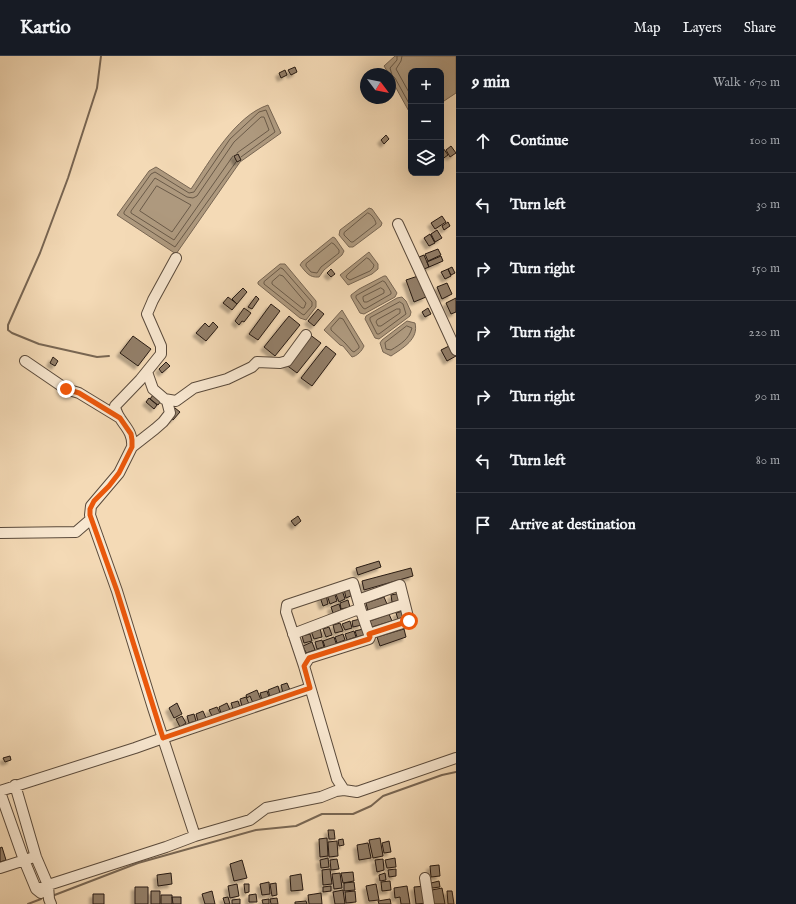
<!DOCTYPE html>
<meta charset="utf-8">
<style>
:root{--surface:#171b24;--page:#242831;--text:#f1f3f6;--muted:#9ea1a6;--line:#363941}
body{margin:0;font-family:"IM FELL English",serif;background:var(--page);color:var(--text)}
.controls{position:absolute;right:12px;top:12px;display:grid;overflow:hidden;border-radius:8px;box-shadow:0 4px 16px #0002}
.controls button{width:36px;height:36px;display:grid;place-items:center;padding:0;border:0;border-bottom:1px solid var(--line);background:var(--surface);color:var(--text);font:20px sans-serif}
.compass{position:absolute;left:360px;top:12px;width:36px;height:36px;border-radius:50%;background:var(--surface);box-shadow:0 4px 16px #0002;rotate:122deg}
.stop{position:absolute;width:12px;height:12px;margin:-9px;border:3px solid #ea580c;border-radius:50%;background:#fff}
.stop.end{background:#ea580c;border-color:#fff;box-shadow:0 1px 4px #0008}
.list{margin:0;padding:0;list-style:none}
h2{display:flex;justify-content:space-between;align-items:center;height:52px;margin:0;padding:0 16px;font-size:17px}
h2 small{font-size:13px;font-weight:400;color:var(--muted)}
.list li{display:grid;grid-template-columns:26px 1fr auto;gap:12px;align-items:center;box-sizing:border-box;height:64px;padding:0 16px;border-top:1px solid var(--line)}
.list b{display:block;font-size:15px;white-space:nowrap}
.list em{font-size:13px;font-style:normal;color:var(--muted)}
.icon{flex:none;width:22px;height:22px;fill:none;stroke:currentColor;stroke-width:2;stroke-linecap:round;stroke-linejoin:round}
.map{position:relative;flex:none;width:456px;height:848px;overflow:hidden}
header{display:flex;align-items:center;gap:24px;box-sizing:border-box;height:56px;padding:0 20px;background:var(--surface);border-bottom:1px solid var(--line)}
header strong{font-size:19px}
nav{display:flex;gap:22px;margin-inline-start:auto;font-size:14px}
main{display:flex}
aside{flex:1;background:var(--surface)}
.map>svg:first-child{display:block}
.water{fill:#ae997e;stroke:#786653}
.lines{fill:none;stroke-linecap:round;stroke-linejoin:round}
.shore{stroke:#6a5a48;stroke-width:1}
.stream{stroke:#786653;stroke-width:2}
.building{fill:#927e67;stroke:#271a12;filter:url(#shadow)}
.minor-casing{stroke:#5a4a3b;stroke-width:12}
.minor{stroke:#f8e7d0;stroke-width:10}
.route{stroke:#ea580c;stroke-width:5}
</style>
<header>
<strong>Kartio</strong>
<nav><a>Map</a><a>Layers</a><a>Share</a></nav>
</header>
<main>
<div class="map">
<svg width="456" height="848" viewBox="0 0 456 848">
<defs>
<filter id="shadow"><feDropShadow dx="-3.5" dy="3.5" stdDeviation="1" flood-color="#0004"/></filter>
</defs>
<rect width="100%" height="100%" fill="#f4dab6"/>
<filter id="stains"><feTurbulence type="fractalNoise" baseFrequency=".005" numOctaves="4"/><feColorMatrix values="0 0 0 0 .2 0 0 0 0 .09 0 0 0 0 .02 0 0 0 .5 -.17"/></filter>
<radialGradient id="worn" r=".72"><stop offset=".6" stop-color="#630" stop-opacity="0"/><stop offset="1" stop-color="#630" stop-opacity=".3"/></radialGradient>
<path class="water" d="M395,0H456V37L441,47V15H411V59L390,21V18H389L384,10Z
M268,49L281,77L240,106L176,198L117,159L149,115L156,111L191,133C210,105 235,60 268,49Z
M369,152L372,153L382,167L381,170L353,191H349L339,179L340,174Z
M333,181L335,182L344,195L342,199L324,214L319,221C309,222 306,216 300,209L302,206Z
M369,196L378,208V213L372,218L348,229L340,219Z
M280,208H285L316,245V251L306,264L300,262L258,228V226Z
M384,220H386L397,237L395,241L364,258L360,257L351,241V239L359,233Z
M402,241L406,245L411,256L410,260L379,283L375,282L365,263L366,260L397,242Z
M342,254L364,290C362,295 357,300 352,301L343,290L340,289L324,274Z
M407,265L415,267C419,283 403,292 391,300L383,296L380,287L382,284Z"/>
<g class="lines">
<path class="shore" d="M397,0V4L390,12L392,19L395,22L411,51
M402,0L401,5L396,13L411,40
M233,100L174,184L131,157V155L155,122L187,141L193,142L197,140L234,86L261,61H264L269,74L237,97
M236,106L175,191L124,158V156L151,118L155,116L189,137L194,136L230,83L259,56L266,54L275,76L241,101
M157,130L191,149L172,176L140,155Z
M368,157C372,158 376,165 376,168L353,186H351L344,179V177Z
M332,187L334,188L339,194V197L321,211L317,217L311,216L306,210V208Z
M367,202L369,203L374,209L373,212L370,215L350,224L348,223L346,221L347,219Z
M281,212L283,213L312,246V250L304,259L302,258L264,228V226Z
M280,219L283,220L306,247L304,252H302L272,228V226Z
M383,225L385,226L391,236V238L365,253L363,252L356,242V240Z
M381,232L384,234V237L367,246H364L363,243V241Z
M400,246L403,248L406,258L379,278H377L370,264V262Z
M397,253H400V257L381,270H378L376,266L377,264Z
M340,262L343,263L359,290V292L354,296L352,295L345,287L331,274V272Z
M407,270L412,272C409,283 401,288 391,294L386,293L385,287Z"/>
<path class="stream" d="M101,0L97,32L68,122L40,197L8,269V274L12,277L39,288L97,301L109,300
M52,840L138,807L256,774L296,770L322,758H353L371,750L383,740L442,719L456,716
M28,848L41,843"/>
</g>
<path class="building" d="M295,11L297,16L291,19L288,14Z
M285,14L287,19L281,22L279,17Z
M386,79L389,83L384,88L381,84Z
M451,90L456,97L450,101L446,94Z
M443,92L448,99L441,104V93Z
M238,98L241,104L237,106L234,100Z
M442,160L446,166L435,173L431,167Z
M448,166L450,170L444,174L442,170Z
M437,174L442,182L435,186L431,178Z
M430,178L435,187L429,190L424,182Z
M438,193L441,199L428,205L425,198Z
M424,199L429,211L424,213L419,201Z
M441,200L443,205L429,211L427,206Z
M452,211L455,217L451,219L448,213Z
M331,213L335,218L331,221L327,217Z
M448,213L451,220L445,223L441,216Z
M418,220L426,241L414,246L406,224Z
M447,227L452,238L442,243L437,231Z
M243,232L247,236L237,248L232,243Z
M256,240L259,243L252,253L248,251Z
M228,241L237,248L232,254L223,247Z
M456,242V256L451,258L446,247Z
M271,248L280,255L258,284L249,278Z
M244,252L251,257L244,266L242,265L239,269L235,265Z
M428,252L431,258L425,261L422,256Z
M318,253L324,258L314,270L308,265Z
M289,260L300,269L275,300L264,291Z
M213,266L218,271L206,285L196,277L205,267L209,271Z
M309,278L321,287L297,317L285,308Z
M133,280L151,293L138,310L120,297Z
M451,289L456,300L447,305L441,294Z
M326,290L336,298L312,330L301,322Z
M53,301L58,305L55,310L50,307Z
M166,306L170,310L162,317L159,313Z
M153,339L161,345L158,349L150,343Z
M149,342L157,349L154,353L146,346Z
M175,352L180,356L173,364L168,360Z
M298,460L301,465L295,470L291,465Z
M379,505L381,511L358,519L356,512Z
M411,512L413,520L364,534L362,525Z
M350,531L353,539L346,542L344,533Z
M342,534L345,543L339,546L335,536Z
M334,536L337,545L330,548L327,539Z
M401,537L403,544L392,546L391,539Z
M326,539L328,548L323,550L320,541Z
M384,541L387,548L368,555L366,547Z
M348,544L350,551L341,553L340,547Z
M339,548L341,554L333,557L331,551Z
M406,554L407,560L398,563L396,557Z
M389,558L392,565L372,571L370,565Z
M360,563L362,569L353,571L352,565Z
M350,565L352,572L345,574L342,568Z
M340,567L343,575L335,577L333,569Z
M329,571L332,579L326,581L323,573Z
M320,572L322,581L314,583L311,575Z
M363,573L365,579L357,581L355,575Z
M404,573L406,581L380,590L377,581Z
M354,575L356,581L347,584L345,578Z
M310,578L312,585L304,587L302,580Z
M343,578L345,584L337,587L335,581Z
M334,581L337,590L326,594L323,585Z
M322,584L324,591L317,593L315,586Z
M312,586L315,594L306,597L303,590Z
M287,627L290,634L283,637L281,629Z
M278,630L280,637L270,641L268,634Z
M257,634L261,644L253,647L250,640L247,642L246,639Z
M267,635L269,641L262,644L260,637Z
M246,641L249,648L242,650L240,643Z
M238,645L240,651L233,653L231,647Z
M177,647L182,658L174,662L169,652Z
M227,647L230,654L221,657L219,651Z
M217,651L220,657L212,660L209,654Z
M203,655L206,662L198,665L196,658Z
M194,658L196,665L189,667L187,660Z
M182,660L186,667L180,671L176,663Z
M10,700L11,704L5,706L3,702Z
M328,774H334L335,783H329Z
M327,782L328,800L320,801L319,783Z
M380,782L383,800L373,802L369,784Z
M343,783L344,789L339,790L338,784Z
M337,785L338,800L329,801L328,786Z
M389,785L391,796L384,797L382,787Z
M368,787L371,802L359,804L357,789Z
M2,791L6,804L0,806V792Z
M328,802L329,811L321,812L320,804Z
M395,802L396,811L387,812L385,804Z
M337,803L339,813L331,814L330,804Z
M383,803L384,814L377,816L375,804Z
M242,804L247,822L234,825L230,808Z
M439,809L440,820L431,821L430,810Z
M330,813L332,828L323,829L322,814Z
M396,813V820L389,821L388,814Z
M353,816L354,825L343,827L341,817Z
M171,817L172,828L158,830L157,819Z
M340,817L342,832L334,833L332,818Z
M385,817L386,824L380,825L379,819Z
M301,818L303,834L291,835L290,820Z
M390,825L391,834L382,835L381,826Z
M439,825L440,831L432,832L431,827Z
M269,826L270,838L262,839L260,828Z
M354,826L355,834L344,835V827Z
M276,827L277,839L272,840L270,828Z
M237,828L239,840L230,842L228,830Z
M244,828H249V836L245,837Z
M376,828L379,844L369,845L366,830Z
M331,830V835L323,836V831Z
M407,830L410,848H401L400,841L395,842L394,832Z
M426,830L428,847L416,848L414,831Z
M135,831H148V848H135Z
M442,832L445,848H434L432,834Z
M343,834L345,848H335L333,836Z
M151,835H160V848H151Z
M212,835L215,848H205L202,838Z
M355,835L356,846L346,847L345,836Z
M447,835H452L454,848H448Z
M321,837L322,848H309L308,839Z
M93,838H104V848H93Z
M256,838L257,846H249V839Z
M161,839H172V848H161Z
M172,841H181V848H173Z
M228,841L230,848H225L223,842Z
M277,842L278,848H271L270,843Z
M240,843V848H232V844Z
M269,843V848H263L262,844Z
M390,843L391,848H379L378,845Z
M306,845L307,848H295V846Z"/>
<g class="lines">
<defs>
<path id="minor" d="M398,168L456,294
M25,305L66,333L79,337L120,362
M147,316L153,333L167,345L170,357L163,366L155,373L132,391L119,417L91,450L90,459L117,535L153,652L195,780
M164,343L176,345L194,332L227,323L252,311L257,306L280,307L287,305L306,279
M132,391C134,372 117,366 115,350L140,324L161,298V290L147,258L153,244L176,202
M0,477L76,476L91,463
M358,544L400,529L409,565L369,578
M364,561L404,548
M293,578L356,554L361,555L370,581L369,583L309,602L304,610L337,723L344,734
M304,610L286,556L287,549L353,527L361,555
M15,729L36,801L48,829L49,843L51,848
M0,735L135,692L163,682L310,632
M0,736L24,804L36,833L41,837
M0,812L31,802
M425,822L429,848
M36,833L166,791L195,780L250,764L266,752L321,741L336,735L344,734L357,736L456,702"/>
</defs>
<use href="#minor" class="minor-casing"/>
<use href="#minor" class="minor"/>
</g>
<g class="lines">
<path class="route" d="M66,333L79,337L120,362L131,378L132,384V391L119,417L109,430L94,445L90,453V459L117,535L163,682L310,632L304,610L309,602L369,583L370,581L369,578L409,565"/>
</g>
<rect width="100%" height="100%" filter="url(#stains)"/>
<rect width="100%" height="100%" fill="url(#worn)"/>
</svg>
<div class="controls">
<button>+</button>
<button>−</button>
<button><svg class="icon" aria-label="layers" viewBox="0 0 24 24"><path d="M12 4l9 5-9 5-9-5zM3 14l9 5 9-5"/></svg></button>
</div>
<svg class="compass" viewBox="-18 -18 36 36"><path d="M0-13l5 13h-10z" fill="#e53935"/><path d="M0 13l5-13h-10z" fill="#9ea1a6"/></svg>
<div class="stop" style="left:409px;top:565px"></div>
<div class="stop end" style="left:66px;top:333px"></div>
</div>
<aside>
<h2>9 min<small>Walk · 670 m</small></h2>
<ul class="list">
<li><svg class="icon" aria-label="ahead" viewBox="0 0 24 24"><path d="M12 20V5M6 11l6-6 6 6"/></svg><div><b>Continue</b></div><em>100 m</em></li>
<li><svg class="icon" aria-label="left" viewBox="0 0 24 24"><path d="M17 20v-9H6M10 6l-5 5 5 5"/></svg><div><b>Turn left</b></div><em>30 m</em></li>
<li><svg class="icon" aria-label="right" viewBox="0 0 24 24"><path d="M7 20v-9h11M14 6l5 5-5 5"/></svg><div><b>Turn right</b></div><em>150 m</em></li>
<li><svg class="icon" aria-label="right" viewBox="0 0 24 24"><path d="M7 20v-9h11M14 6l5 5-5 5"/></svg><div><b>Turn right</b></div><em>220 m</em></li>
<li><svg class="icon" aria-label="right" viewBox="0 0 24 24"><path d="M7 20v-9h11M14 6l5 5-5 5"/></svg><div><b>Turn right</b></div><em>90 m</em></li>
<li><svg class="icon" aria-label="left" viewBox="0 0 24 24"><path d="M17 20v-9H6M10 6l-5 5 5 5"/></svg><div><b>Turn left</b></div><em>80 m</em></li>
<li><svg class="icon" aria-label="arrive" viewBox="0 0 24 24"><path d="M6 21V4h12l-3 4 3 4H6"/></svg><div><b>Arrive at destination</b></div></li>
</ul>
</aside>
</main>
